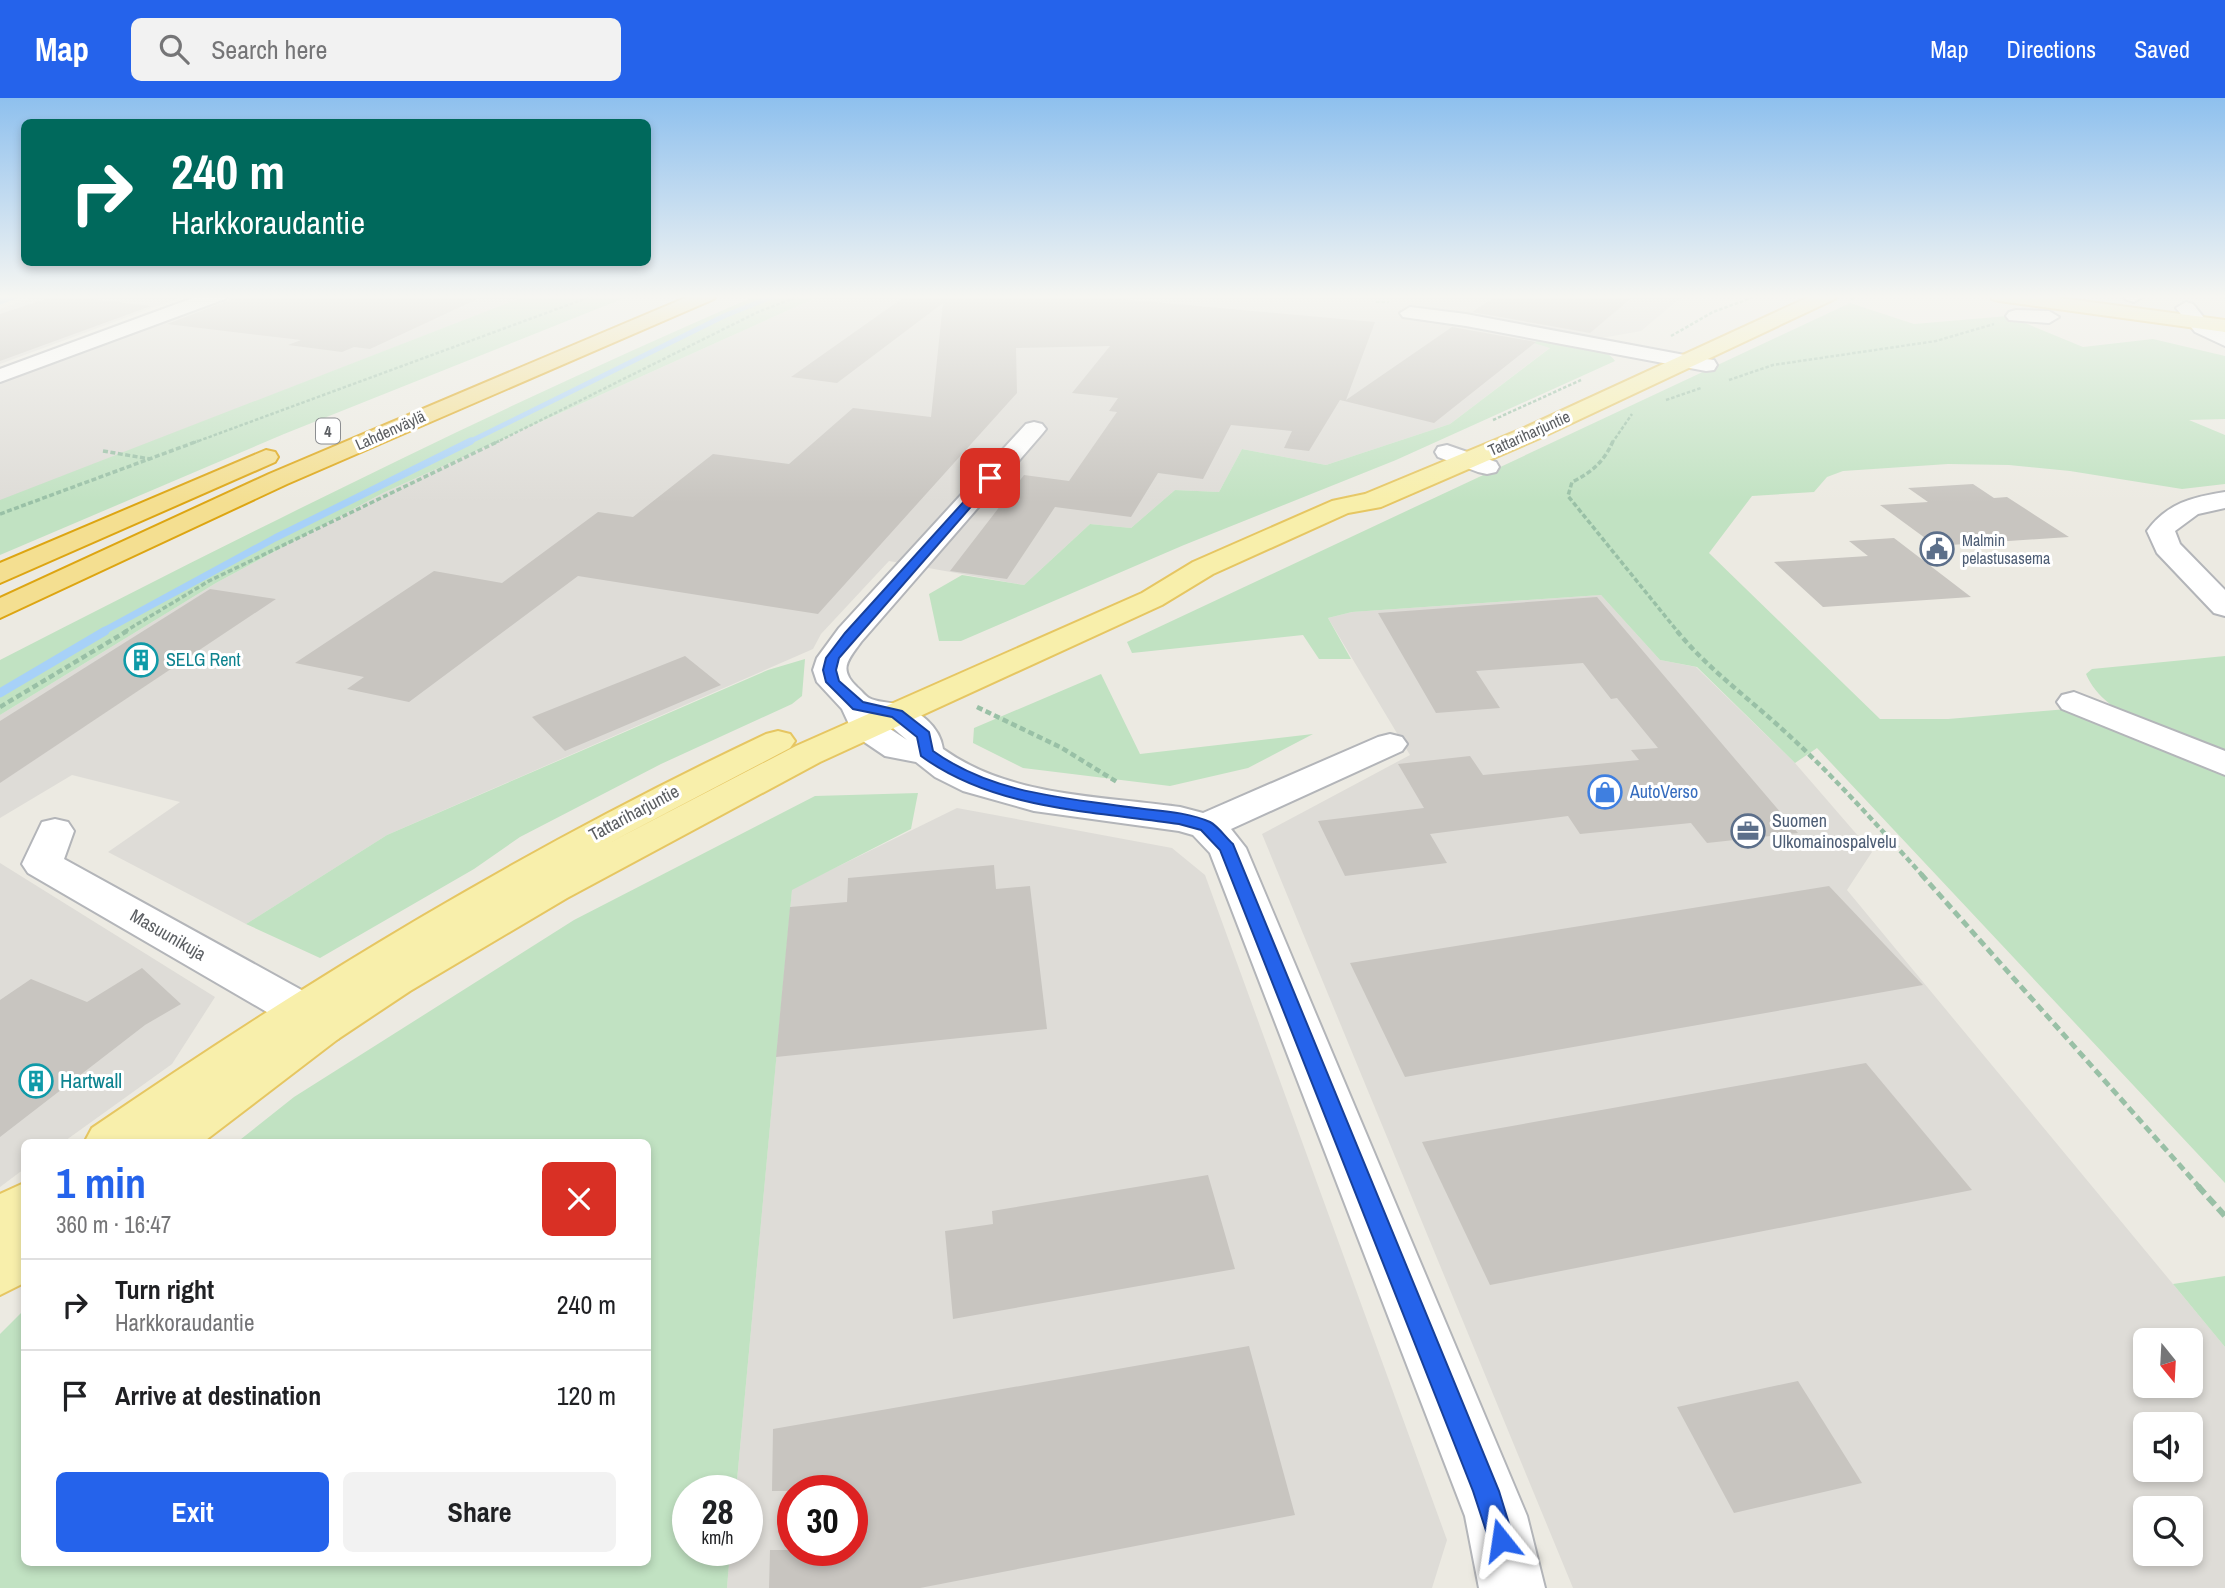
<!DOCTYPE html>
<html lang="en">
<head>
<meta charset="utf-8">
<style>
	body { margin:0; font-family:"Archivo Narrow",sans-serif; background:#f2f2f2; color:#202124; height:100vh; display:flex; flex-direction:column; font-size:26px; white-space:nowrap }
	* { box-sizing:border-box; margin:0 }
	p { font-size:23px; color:#757577 }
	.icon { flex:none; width:38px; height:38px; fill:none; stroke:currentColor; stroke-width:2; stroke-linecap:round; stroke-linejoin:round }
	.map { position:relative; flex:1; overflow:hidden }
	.drawer { position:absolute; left:21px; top:1041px; width:630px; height:427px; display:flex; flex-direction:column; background:#fff; border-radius:10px; box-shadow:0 4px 10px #0003 }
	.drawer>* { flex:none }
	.hud { position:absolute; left:21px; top:21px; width:630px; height:147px; border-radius:10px; box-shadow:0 4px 10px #0003; background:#00695c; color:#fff; overflow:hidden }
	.needle { width:46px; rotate:162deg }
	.controls { position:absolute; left:2133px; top:1230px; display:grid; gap:14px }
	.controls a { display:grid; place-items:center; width:70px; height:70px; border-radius:10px; background:#fff; box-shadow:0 4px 10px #0003; font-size:35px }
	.speed { position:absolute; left:672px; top:1377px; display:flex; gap:14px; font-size:35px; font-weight:700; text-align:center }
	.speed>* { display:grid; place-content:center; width:91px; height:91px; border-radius:50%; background:#fff; box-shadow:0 4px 10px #0003; line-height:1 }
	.speed small { font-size:18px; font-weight:400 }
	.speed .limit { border:10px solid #d22; background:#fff; color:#111 }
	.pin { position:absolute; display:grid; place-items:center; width:60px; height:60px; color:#fff; margin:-30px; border-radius:14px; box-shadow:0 4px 10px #0006 }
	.me { position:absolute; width:77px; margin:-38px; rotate:345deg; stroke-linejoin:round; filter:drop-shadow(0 0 5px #0008) }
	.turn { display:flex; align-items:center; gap:24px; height:147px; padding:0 35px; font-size:32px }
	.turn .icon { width:91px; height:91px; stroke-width:2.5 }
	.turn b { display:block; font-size:49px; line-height:60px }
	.round { display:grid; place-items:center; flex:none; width:74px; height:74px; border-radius:10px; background:#f2f2f2 }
	.head { display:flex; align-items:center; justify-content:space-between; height:119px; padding:0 35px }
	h1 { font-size:42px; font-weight:700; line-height:52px; color:#2563eb }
	.button { display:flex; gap:14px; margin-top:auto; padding:14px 35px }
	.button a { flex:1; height:80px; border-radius:10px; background:#2563eb; color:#fff; font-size:28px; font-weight:700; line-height:80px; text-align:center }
	.button a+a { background:#f2f2f2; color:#202124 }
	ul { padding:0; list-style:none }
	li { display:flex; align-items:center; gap:21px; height:91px; padding:0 35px; border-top:2px solid #e0e0e0 }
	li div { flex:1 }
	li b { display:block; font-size:26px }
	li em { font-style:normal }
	header { display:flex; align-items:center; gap:42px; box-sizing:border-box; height:98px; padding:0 35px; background:#2563eb; color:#fff }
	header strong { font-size:33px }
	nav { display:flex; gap:38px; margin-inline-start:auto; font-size:24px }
	.search { width:490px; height:63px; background:#f2f2f2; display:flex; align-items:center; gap:18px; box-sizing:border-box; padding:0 24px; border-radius:10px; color:#757577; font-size:26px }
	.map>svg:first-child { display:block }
</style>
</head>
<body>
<header>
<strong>Map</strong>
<div class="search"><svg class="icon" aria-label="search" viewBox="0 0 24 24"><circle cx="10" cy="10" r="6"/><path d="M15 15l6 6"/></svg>Search here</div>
<nav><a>Map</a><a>Directions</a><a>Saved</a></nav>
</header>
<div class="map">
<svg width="2225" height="1490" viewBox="0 0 2225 1490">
	<rect width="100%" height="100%" fill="#eceae2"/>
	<!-- industrial -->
	<g fill="#dedcd7" fill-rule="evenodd">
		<path d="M40,197h147l-187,69v-55z"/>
		<path d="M233,197h295l-528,206v-118z"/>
		<path d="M822,197h862l-43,36 -90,16 -101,77 -124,41 -84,-16 -23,43 -44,-2 -44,38 -41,-4 -66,61 -135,-24 -68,73 -8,15 -426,186 -141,89 -138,-72 72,-50 -108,-27 -72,43v-103l216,-132 167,-90z"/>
		<path d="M1601,497l59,65 36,7 99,96 77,89 -25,38 378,457v241h-652l-311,-754 148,-79 -82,-137 24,-6zM2146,1242h45v46h-45zM2146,1326h45v46h-45zM2146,1410h45v46h-45z"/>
		<path d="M957,710l215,40 33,27 242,665 -15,48h-705l3,-37 17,-1v-59h-11l56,-602zM793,1393h59v59h-59z"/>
		<path d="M0,765l215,134 -43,67 -110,79h-38v26l-24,18z"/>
	</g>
	<!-- green -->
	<g fill="#c1e2c2">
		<path d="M528,197h104l-348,139 -284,121v-55z"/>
		<path d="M758,197h64l-439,198 -167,90 -216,132v-55c250,-128 500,-254 758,-365z"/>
		<path d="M1850,205l64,21 94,-8 75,31 70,-8 72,17v63l-36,1 36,15v49l-43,5 -112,-18 -61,-6 -61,-1 -105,7 -16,6 -13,15 -62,4 -43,57 171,166h68l119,-10 158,62v412l-408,-435 -22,15 -98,-96 -37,-7 -59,-65 -249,17 -24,6 23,41h-32l-16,-24 -171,18 -5,-11z"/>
		<path d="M1541,240c19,3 65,7 74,23l-219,99 -212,85 -223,96h-22l-10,-47 33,-19 62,10 66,-61 41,4 44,-38 44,2 23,-43 84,16 124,-41 100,-76 -16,-5z"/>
		<path d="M2225,558v100c-43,-17 -120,-36 -139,-82l6,-5z"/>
		<path d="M805,561l-3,37 -10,8 -131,60 -141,73 -46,32 -154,89 -74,-34 141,-89 381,-165z"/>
		<path d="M1101,576l39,80 173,-20 -65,34 -78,18 -147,-18 -50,-25 1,-15z"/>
		<path d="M918,695l-7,36 -119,61 -56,601h-48v59l42,1 -3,37h-727v-254l24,-24v253h624v-420h-412l58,-46 280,-177 241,-124z"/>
		<path d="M2225,1178v71l-52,-63z"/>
	</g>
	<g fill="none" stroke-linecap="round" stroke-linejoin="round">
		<!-- stream-far2 -->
		<g stroke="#a7d1f8" stroke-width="5">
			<path d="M0,204l19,-7"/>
			<path d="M467,345l257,-127 52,-21"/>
		</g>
		<!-- stream-far1 -->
		<path stroke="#a7d1f8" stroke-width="7" d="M102,534l173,-94 196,-97"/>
		<!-- stream -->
		<path stroke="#a7d1f8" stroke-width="9" d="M0,595l105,-62"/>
	</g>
	<!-- building -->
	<g fill="#c8c5c0">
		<path d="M58,197l93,11 -151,55v-47z"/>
		<path d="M243,197h243l-116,54 -16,-2 -12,5 -54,-7 13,-5 -134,-16z"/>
		<path d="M907,197h170l298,27 -29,78 106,-73 84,15 -102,81 -94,-23 -31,51 -25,-3 8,-17 -61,-6 -28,54 -45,-6 -27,44 -76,-10 -48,72 -57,-8 74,-96 45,6 48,-69 -8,-1 9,-13 -46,-5 38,-47 -94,2 1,45 -199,221 -240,-38 -169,126 -62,-13 17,-12 -69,-14 139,-92 68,12 96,-71 35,5 80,-63 76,10 64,-56 78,9 12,-114 -106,80 -46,-6z"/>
		<path d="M1498,197h137l-45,38 -118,-21z"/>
		<path d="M1973,386l21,14 13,-1 62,40 -133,9 -56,-41 48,-3 -20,-14z"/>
		<path d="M1894,440l77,59 -148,10 -49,-45 94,-6 -19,-15z"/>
		<path d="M210,491l66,10 -276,184v-62z"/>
		<path d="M1597,499l201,236 -91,10 -16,-20 -111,11 -12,-18 -138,18 17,29 -102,13 -27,-55 106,-13 -26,-44 72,-8 13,19 156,-15 -8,-10 27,-2 -41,-50 -6,1 -28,-36 -107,8 24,37 -64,5 -58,-100z"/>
		<path d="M685,558l36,29 -156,66 -33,-34z"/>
		<path d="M994,767l2,24 34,-3 17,143 -271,28 14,-150 57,-5 1,-24z"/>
		<path d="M1829,788l94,99 -518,92 -55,-114z"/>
		<path d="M142,870l39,36 -36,21 -145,112v-137l31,-21 56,23z"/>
		<path d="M1866,965l106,127 -482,95 -68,-143z"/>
		<path d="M1208,1077l27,94 -282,50 -8,-88 48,-7 -1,-13z"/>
		<path d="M1249,1248l46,169 -375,73h-151l1,-38h82v-59h-80l1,-62z"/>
		<path d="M1798,1283l64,102 -128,30 -57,-106z"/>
	</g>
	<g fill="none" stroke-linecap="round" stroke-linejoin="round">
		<defs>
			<g id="minor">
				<path d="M201,197h26l-2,4 -225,83v-13z"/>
				<path d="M2123,197h19l1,1 -9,6 -9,-3z"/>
				<path d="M2186,204l7,2 16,20 16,8v14l-30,-14 -19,-24z"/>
				<path d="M1410,209l56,7 240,45 8,1 3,5 -3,5 -8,1 -240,-45 -63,-9 -3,-4z"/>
				<path d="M2016,212l33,1 10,6 -10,6 -40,-3 -3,-4 3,-4z"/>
				<path d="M1034,324l8,2 4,5 -4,5 -181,208c-13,18 -23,27 -4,45 4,3 8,9 12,11 7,4 19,4 27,6 22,5 44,22 47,45 67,48 158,47 237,58l23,6 175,-76 12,-3 12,3 5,7 -5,7 -171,78 15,19 281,668 18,72h-66l-14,-72 -255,-663 -17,-18 -14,-4 -145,-20 -71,-20 -28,-14 -19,-15 -31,-6 -31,-21 -12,-26 -25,-27 -4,-12 4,-12 22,-30 187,-204zM880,623l6,1 21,18 -26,-17z"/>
				<path d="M1447,347l49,17 3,5 -3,5 -9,2 -9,-2 -40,-15 -3,-5 3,-5z"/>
				<path d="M2225,394v16l-27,6 -23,17 5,13 45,46v26l-11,-3 -57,-60 -10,-22c20,-28 46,-34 78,-39z"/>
				<path d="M2074,594l151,59v24l-163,-66 -5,-7 5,-7z"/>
				<path d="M55,721l13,3 6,9 -10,28 252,139 22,17 7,12 -7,12c-26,9 -34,-1 -54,-17l-256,-149 -6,-9 20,-42z"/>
			</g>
			<g id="major">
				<path d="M1813,197h24l-2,4 -295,139 -159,69 -33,6 -135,61 -51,31 -342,157 -253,136 -157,93 -72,48 -136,104h-118l8,-15c217,-149 435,-281 674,-394l12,-3 12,3 5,7 -5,7 -181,95 187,-97 346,-153 51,-31 139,-61 33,-7 159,-66z"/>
				<path d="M1990,197h48l187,25v12l-226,-31 -7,-2z"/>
				<path d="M24,1085v100l-24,12v-101z"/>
			</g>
			<g id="highway">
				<path d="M692,197h24l-2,4 -427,185 -287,134v-20l269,-124z"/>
				<path d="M266,352l9,2 3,5 -3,5 -275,121v-20z"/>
			</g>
		</defs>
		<!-- minor casing -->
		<use href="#minor" stroke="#b3b5b9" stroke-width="4"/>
		<!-- major casing -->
		<use href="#major" stroke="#e6c662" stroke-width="4"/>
		<!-- highway casing -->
		<use href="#highway" stroke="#dda512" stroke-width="4"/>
		<!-- path-far4 -->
		<g stroke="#99c0a6" stroke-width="2.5" stroke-dasharray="3.5 2" stroke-linecap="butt">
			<path d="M1961,197l13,1"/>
			<path d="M1851,201l10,-4"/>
			<path d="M1376,204h13"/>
			<path d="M1671,238l42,-24 46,-17"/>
			<path d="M1729,282l44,-15 163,-24 58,-17"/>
			<path d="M1666,302l35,-12"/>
			<path d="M1493,322l88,-40"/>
			<path d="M193,345l402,-148"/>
			<path d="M495,345l263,-131 44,-17"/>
			<path d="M1612,345l20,-29"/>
		</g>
		<!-- path-far3 -->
		<g stroke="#99c0a6" stroke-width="3.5" stroke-dasharray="5 2.5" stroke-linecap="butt">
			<path d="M1613,343c-9,21 -21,31 -41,41l-4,14 110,136"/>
			<path d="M103,353l47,8"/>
			<path d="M0,416l198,-73"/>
			<path d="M124,534l85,-51 290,-140"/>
		</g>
		<!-- path-far2 -->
		<g stroke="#99c0a6" stroke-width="4.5" stroke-dasharray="6 3.5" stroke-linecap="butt">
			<path d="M1677,533c30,37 69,65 105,98 50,45 95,96 140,146"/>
			<path d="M0,609l127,-76"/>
			<path d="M977,609l85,41 55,34"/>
		</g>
		<!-- path-far1 -->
		<path stroke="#99c0a6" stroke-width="5" stroke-dasharray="8 4.5" stroke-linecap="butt" d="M1921,776l279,314"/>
		<!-- path -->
		<path stroke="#99c0a6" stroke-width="6" stroke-dasharray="10 5" stroke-linecap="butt" d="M2198,1088l27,30"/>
		<!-- minor -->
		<use href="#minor" fill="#fff" fill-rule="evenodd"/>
		<!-- major -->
		<use href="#major" fill="#f8efab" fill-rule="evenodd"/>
		<!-- highway -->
		<use href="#highway" fill="#f4df91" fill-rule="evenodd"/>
	</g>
	<!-- sky -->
	<linearGradient id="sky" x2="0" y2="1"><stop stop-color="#8ec0ee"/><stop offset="0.49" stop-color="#f6f6f2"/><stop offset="1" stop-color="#f6f6f2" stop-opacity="0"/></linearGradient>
	<rect width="2225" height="405" fill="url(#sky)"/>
	<!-- route -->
	<path fill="#2563eb" stroke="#184099" stroke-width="2" d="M987,378l9,2 -157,180 -3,12 3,11 24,21 39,9 27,21 4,19c60,43 132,47 203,57 24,3 52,4 74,14 8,4 16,16 23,22l266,647 15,49 -3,9 -10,4 -9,-4 -19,-58 -253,-641 -19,-20 -22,-6c-87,-13 -184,-14 -258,-68l-4,-19 -25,-20 -39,-8 -27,-27 -3,-12 3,-12 19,-25z"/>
	<!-- icons -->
	<defs>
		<symbol id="civic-ring" viewBox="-11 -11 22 22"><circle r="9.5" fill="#fff" stroke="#5c6f8a" stroke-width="1.5"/><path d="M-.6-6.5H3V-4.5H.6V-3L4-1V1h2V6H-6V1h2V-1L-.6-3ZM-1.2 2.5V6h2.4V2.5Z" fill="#5c6f8a"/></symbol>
		<symbol id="building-ring" viewBox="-11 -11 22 22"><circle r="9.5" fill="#fff" stroke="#0f9aa8" stroke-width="1.5"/><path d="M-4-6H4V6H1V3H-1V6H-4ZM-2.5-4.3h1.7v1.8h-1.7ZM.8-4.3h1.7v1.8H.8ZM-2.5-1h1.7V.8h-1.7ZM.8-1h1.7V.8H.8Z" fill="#0f9aa8"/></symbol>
		<symbol id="shop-ring" viewBox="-11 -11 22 22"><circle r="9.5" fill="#fff" stroke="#3f7fe0" stroke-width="1.5"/><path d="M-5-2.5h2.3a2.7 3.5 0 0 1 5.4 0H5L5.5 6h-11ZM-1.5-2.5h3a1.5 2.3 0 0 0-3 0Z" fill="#3f7fe0"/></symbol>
		<symbol id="office-ring" viewBox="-11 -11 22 22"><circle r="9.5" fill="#fff" stroke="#5c6f8a" stroke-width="1.5"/><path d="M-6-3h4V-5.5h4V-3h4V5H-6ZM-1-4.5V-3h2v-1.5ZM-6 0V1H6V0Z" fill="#5c6f8a"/></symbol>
	</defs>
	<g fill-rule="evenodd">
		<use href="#civic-ring" x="1918" y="432" width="38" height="38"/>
		<use href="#building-ring" x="122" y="543" width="38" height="38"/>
		<use href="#shop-ring" x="1586" y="675" width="38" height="38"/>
		<use href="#office-ring" x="1729" y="714" width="38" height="38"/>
		<use href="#building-ring" x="17" y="964" width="38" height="38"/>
	</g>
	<g text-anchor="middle" stroke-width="6" stroke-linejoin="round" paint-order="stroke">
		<!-- far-street labels -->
		<g font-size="16" fill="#5b5e62" stroke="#fff">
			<text transform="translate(390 332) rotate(-24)" y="6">Lahdenväylä</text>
			<text transform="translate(1529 335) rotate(-24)" y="6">Tattariharjuntie</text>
		</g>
		<!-- shield labels -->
		<rect fill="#fff" stroke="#8c8e91" stroke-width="2" x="316" y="320.5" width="24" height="25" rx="5"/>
		<g font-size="16" font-weight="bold" fill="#5b5e62">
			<text x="328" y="339">4</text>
		</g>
		<!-- far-service labels -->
		<g font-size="16" fill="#4e5e75" stroke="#fff" text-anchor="start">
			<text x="1962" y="448">Malmin<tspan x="1962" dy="18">pelastusasema</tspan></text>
		</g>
		<!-- culture labels -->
		<g font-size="18" fill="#0d838f" stroke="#fff" text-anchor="start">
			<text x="166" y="568">SELG Rent</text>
		</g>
		<!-- shop labels -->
		<g font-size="18" fill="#366cbe" stroke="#fff" text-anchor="start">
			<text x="1630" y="700">AutoVerso</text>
		</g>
		<!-- street labels -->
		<g font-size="18" fill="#5b5e62" stroke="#fff">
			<text transform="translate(634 715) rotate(-28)" y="6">Tattariharjuntie</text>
			<text transform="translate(168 837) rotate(30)" y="6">Masuunikuja</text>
		</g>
		<!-- service labels -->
		<g font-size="18" fill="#4e5e75" stroke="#fff" text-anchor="start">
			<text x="1772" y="729">Suomen<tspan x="1772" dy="21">Ulkomainospalvelu</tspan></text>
		</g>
		<!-- near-culture labels -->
		<g font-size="21" fill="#0d838f" stroke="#fff" text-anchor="start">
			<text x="60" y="990">Hartwall</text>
		</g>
	</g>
</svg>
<div class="controls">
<a><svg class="needle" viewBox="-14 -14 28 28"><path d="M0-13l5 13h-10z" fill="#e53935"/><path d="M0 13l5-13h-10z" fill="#757577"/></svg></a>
<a><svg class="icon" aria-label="sound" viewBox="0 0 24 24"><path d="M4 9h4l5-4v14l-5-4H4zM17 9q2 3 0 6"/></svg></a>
<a><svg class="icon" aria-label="search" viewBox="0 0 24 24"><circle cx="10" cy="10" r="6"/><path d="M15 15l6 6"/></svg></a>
</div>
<div class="speed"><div>28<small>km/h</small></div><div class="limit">30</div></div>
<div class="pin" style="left:990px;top:380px;background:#d93025"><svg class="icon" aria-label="arrive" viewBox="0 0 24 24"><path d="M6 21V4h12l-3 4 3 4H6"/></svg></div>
<svg class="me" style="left:1501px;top:1442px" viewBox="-20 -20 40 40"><path d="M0-17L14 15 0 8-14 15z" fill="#2563eb" stroke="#fff" stroke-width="4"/></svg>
<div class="hud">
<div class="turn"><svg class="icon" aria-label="right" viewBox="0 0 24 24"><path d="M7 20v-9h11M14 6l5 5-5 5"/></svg><div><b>240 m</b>Harkkoraudantie</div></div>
</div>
<section class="drawer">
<div class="head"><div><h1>1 min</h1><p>360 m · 16:47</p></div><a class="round" style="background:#d93025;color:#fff"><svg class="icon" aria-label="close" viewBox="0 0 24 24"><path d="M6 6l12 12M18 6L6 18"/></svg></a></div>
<ul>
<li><svg class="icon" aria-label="right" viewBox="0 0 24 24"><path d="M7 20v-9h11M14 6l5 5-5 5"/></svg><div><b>Turn right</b><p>Harkkoraudantie</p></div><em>240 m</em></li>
<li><svg class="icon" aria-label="arrive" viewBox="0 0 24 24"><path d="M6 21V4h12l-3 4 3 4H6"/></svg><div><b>Arrive at destination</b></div><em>120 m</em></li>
</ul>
<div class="button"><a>Exit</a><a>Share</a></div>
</section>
</div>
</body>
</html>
